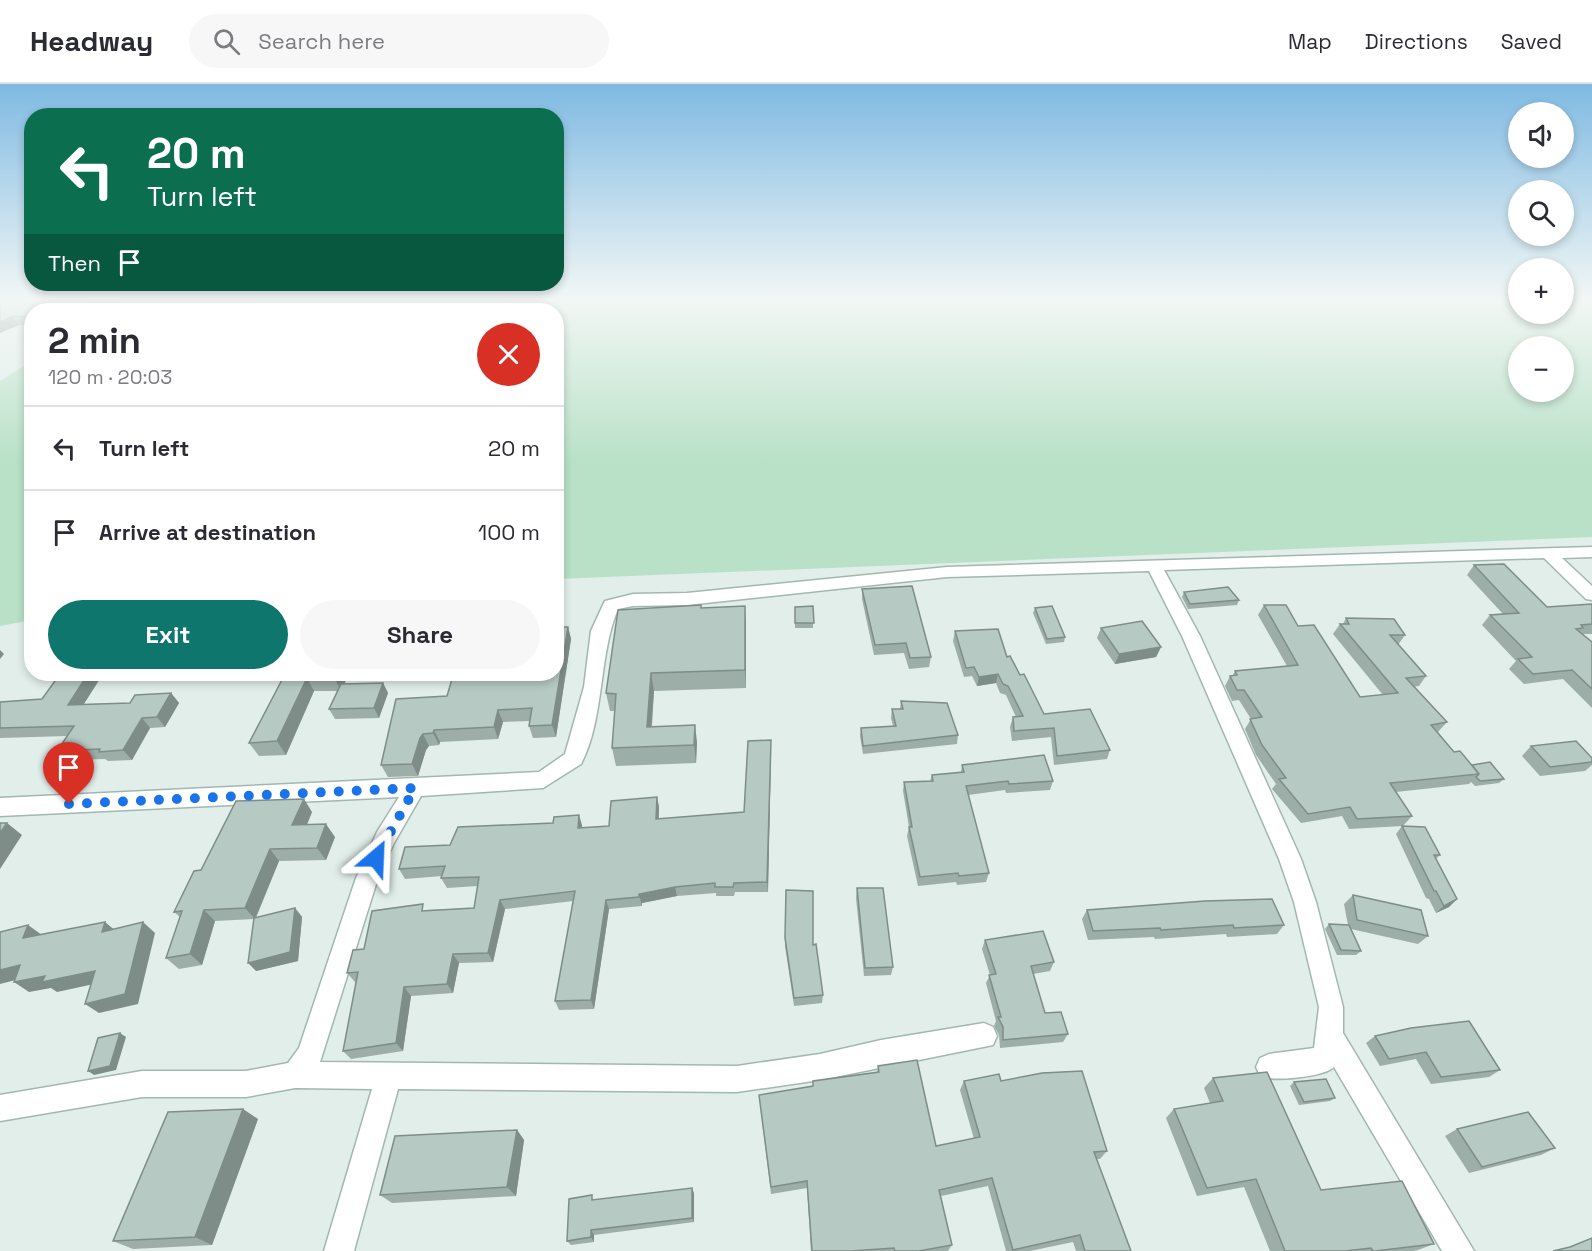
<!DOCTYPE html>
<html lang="en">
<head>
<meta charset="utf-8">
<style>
	body { margin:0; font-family:"Space Grotesk",sans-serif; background:#f7f7f7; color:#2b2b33; height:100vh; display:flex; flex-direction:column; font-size:22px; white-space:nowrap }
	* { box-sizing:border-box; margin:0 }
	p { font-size:20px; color:#7c7c81 }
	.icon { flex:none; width:33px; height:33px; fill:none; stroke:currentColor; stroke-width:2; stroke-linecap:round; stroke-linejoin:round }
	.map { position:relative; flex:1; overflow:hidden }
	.panel { position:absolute; left:24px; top:219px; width:540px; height:378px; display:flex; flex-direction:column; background:#fff; border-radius:24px; box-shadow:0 3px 9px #0003 }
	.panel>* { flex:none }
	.top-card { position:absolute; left:24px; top:24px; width:540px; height:183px; border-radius:24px; box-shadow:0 3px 9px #0003; background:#0b6e4f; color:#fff; overflow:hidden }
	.controls { position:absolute; left:1508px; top:18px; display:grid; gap:12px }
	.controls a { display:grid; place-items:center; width:66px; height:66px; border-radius:50%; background:#fff; box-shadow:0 3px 9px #0003; font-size:30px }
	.pin { position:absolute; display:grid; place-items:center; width:51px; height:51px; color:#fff; margin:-62px -26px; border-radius:50% 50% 50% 0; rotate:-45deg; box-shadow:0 0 6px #0007 }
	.pin .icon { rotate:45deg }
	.me { position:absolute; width:66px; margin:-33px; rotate:26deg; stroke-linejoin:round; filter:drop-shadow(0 0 4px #0008) }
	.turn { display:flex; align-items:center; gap:21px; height:126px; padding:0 24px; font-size:27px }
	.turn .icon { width:78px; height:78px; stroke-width:2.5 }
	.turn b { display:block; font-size:42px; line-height:51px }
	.then { display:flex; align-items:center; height:57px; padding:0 24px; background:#0003; gap:12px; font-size:22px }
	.round { display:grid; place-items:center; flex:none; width:63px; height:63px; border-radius:32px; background:#f7f7f7 }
	.overview { display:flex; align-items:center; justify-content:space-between; height:102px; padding:0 24px }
	h1 { font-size:36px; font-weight:600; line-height:45px }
	.button { display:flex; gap:12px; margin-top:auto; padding:12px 24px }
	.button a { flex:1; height:69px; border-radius:36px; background:#0f766e; color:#fff; font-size:24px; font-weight:600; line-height:69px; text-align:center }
	.button a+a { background:#f7f7f7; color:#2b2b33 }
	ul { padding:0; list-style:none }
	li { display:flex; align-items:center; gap:18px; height:84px; padding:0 24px; border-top:2px solid #e1e1e2 }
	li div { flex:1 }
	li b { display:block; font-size:22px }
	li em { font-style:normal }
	header { display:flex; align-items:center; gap:36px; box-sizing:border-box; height:84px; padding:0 30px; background:#fff; border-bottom:2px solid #e1e1e2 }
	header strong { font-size:28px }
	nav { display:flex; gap:33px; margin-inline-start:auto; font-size:21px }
	.search { width:420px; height:54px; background:#f7f7f7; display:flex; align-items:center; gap:15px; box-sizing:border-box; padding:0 21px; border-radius:33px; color:#7c7c81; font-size:22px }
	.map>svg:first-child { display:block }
</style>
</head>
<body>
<header>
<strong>Headway</strong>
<div class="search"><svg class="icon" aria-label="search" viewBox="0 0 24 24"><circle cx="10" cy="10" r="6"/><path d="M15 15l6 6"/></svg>Search here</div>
<nav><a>Map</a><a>Directions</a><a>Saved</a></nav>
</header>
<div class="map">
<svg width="1592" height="1167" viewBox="0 0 1592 1167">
	<rect width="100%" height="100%" fill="#e1eee9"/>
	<!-- green -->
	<g fill="#b8e1c7" fill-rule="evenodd">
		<path d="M163,215h1355v15h45v-15l29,4v234l-1035,42 -1,-269h-408zM1518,262h45v46h-45z"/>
		<path d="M31,278v258l-31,6v-245z"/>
	</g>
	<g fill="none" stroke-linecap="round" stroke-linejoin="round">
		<defs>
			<path id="street" d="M1592,463v10l-30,1 30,28v14l-6,-1 -42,-41 -380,12 36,66 101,223 15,43 27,105v26l131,218h-32l-108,-184c-10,10 -61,15 -74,9l-4,-9 4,-9 9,-4 45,-6 5,-41 -25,-105 -15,-43 -97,-223 -33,-65 -202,6 -260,28 -54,1 -15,3c-20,47 -13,109 -37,155l-38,24 -122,8 -27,47 -16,35 -58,184 417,4 83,-12 61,-14 103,-17 9,4 4,9 -4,9 -173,35 -83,12 -339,-3 -44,162h-30l48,-162 -77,-1 -49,9h-104l-142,24v-26l142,-24h104l42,-8 11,-15 57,-170 21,-46 22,-35 -399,19v-18l539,-26 26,-18 19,-67 7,-56 12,-26 2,-4 28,-7 54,-1 260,-26z"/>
		</defs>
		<!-- street casing -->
		<use href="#street" stroke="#a3b7b1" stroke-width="3"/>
		<!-- street -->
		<use href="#street" fill="#fff" fill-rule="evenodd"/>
	</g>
	<!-- wall -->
	<g fill="#9dada8">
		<path d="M0,215h122l-8,7h-9l-9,4h-64v15h-13z"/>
		<path d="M1474,481l73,42 45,-3v30h-9l9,8v66l-29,-29 -39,5 -15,-15 7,-8 -34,-36 8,-10 13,-1 -36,-39z"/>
		<path d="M862,505l69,68 -2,10 -20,2 -5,-16 -30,2 -12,-56z"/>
		<path d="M1184,508l55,8 -2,5 -49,4 -6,-12z"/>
		<path d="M1264,521l34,21 62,71 23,-2 -50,-61 7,-10h3l3,-6 59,17 -7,10 28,31 -7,10 -6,1 34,35 -9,10 16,20 18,13 32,14 -5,4 -24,3 -4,-4 -2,2 -73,8 16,24 -9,10 37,29 -4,4 21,40 -8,8 -13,6 -7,-14 -3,-1 -30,-64 6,-8 -53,3 -7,-13 -41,7 -29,-34 4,-5 -20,-29 -11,-26 6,-10 -12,-19 -7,1 -7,-15 5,-10 3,-1 2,-4 52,-5 -29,-51z"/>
		<path d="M813,522v22h-18v-21z"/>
		<path d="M701,524l45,16v64l-92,3 -2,35 45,16 -1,21 -80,3 -4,-18 3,-37h-5l-4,-18z"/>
		<path d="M1035,524l30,29 -1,5 -18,2 -13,-31z"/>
		<path d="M568,543l3,12 -15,98 -23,1 -4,-12 1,-5 -27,1 -5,17 -58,3 -1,3 -10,1 -3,4 -8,26 -30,1 -7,-12 66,-69 13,-17z"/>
		<path d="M1101,544l60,19 -5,10 -41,7 -18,-26z"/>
		<path d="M955,547l52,26 13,18 24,39 66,36 -3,9 -53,6 -3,-28 -39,4 -2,-14 3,-10h3l-10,-22 -6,-2 -4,-10 -19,3 -5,-10 -8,1 -11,-36z"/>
		<path d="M285,590h64l-5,10 39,-1 5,10 -9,25 -44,1 -6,-10 8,-18h-23l-28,64 -27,1 -10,-13z"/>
		<path d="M171,609l8,10 -14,24 -15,1 -18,32 -24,1 -3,-2 -39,1 -9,-9 10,-15 -67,2v-36l84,2 46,-1z"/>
		<path d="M901,617l57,34 -1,9 -94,10 -3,-18 1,-8 32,-2 -2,-8 1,-9h8z"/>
		<path d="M1531,662l61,12v7l-7,6 -45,5 -18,-20z"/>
		<path d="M771,667l-3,141h-33l-1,4h-18v-3l-39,3 -35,7v3l-33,3 -15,100 -35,1 -4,-9 18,-100 -68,8 -12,53 -34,1 -6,30 -42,3 -8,55 -52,8 -8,-8 13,-69h-1l-8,-9 17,-24 62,-39 48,-2 4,-22 -31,2 -6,-10 1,-2 -37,3 -6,-10 51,-24 132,-20v3l27,-2 48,-29 2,10v12l85,-7z"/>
		<path d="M962,681l91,16 -3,9 -44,3 -1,-3 -37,5 21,78 -3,9 -29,3 -1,-3 -38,4 -11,-50 2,-9 -6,-36 1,-9 26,-1 2,-6 29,-3z"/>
		<path d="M312,728l-5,13 28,12 -9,23 -47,1 -23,57 39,-10 7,9 -4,44 -42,10 -2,-52 -39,2 -13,44 -23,4 -13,-11 14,-41 -6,-5 27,-42z"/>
		<path d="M857,804l36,79 -2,8 -27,1 -8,-78z"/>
		<path d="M1353,811l75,41 -10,8 -67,-15 10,22 -5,4h-19l-12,-26 4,-5 19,1 -4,-21z"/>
		<path d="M1087,826l197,15 -7,9 -50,3 -1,-3 -71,5 -1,-2 -66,3 -6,-21z"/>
		<path d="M785,854l28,7 10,50 -1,8 -28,3 -9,-60z"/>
		<path d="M985,856l69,22 -4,9 -17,3 12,39 23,21 -5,8 -63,6 -1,-13 -5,-9 2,-5 -10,-38 4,-8 -8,-26z"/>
		<path d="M1375,952l125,34 -11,7 -58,7 -15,-25 -36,7 -14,-23z"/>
		<path d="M878,982l58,80 38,-7 -14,-49 4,-9h37l106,70 -7,8h-4l35,92h-55l-3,-9 -43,9h-24l-18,-65 -47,10 11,49 -4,6h-137l-4,-63 -36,6 -12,-99 54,-9v-5l64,-9z"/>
		<path d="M1213,994l108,112 113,54 -16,6 -5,1h-143l-26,-64 -47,9 -31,-78 8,-9 36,-6 -6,-15z"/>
		<path d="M1294,998l41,16 -5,3 -31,4 -9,-19z"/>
		<path d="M258,1035l-46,126 -79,4 -20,-8z"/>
		<path d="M1457,1045l98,19 -14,7 -72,18 -24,-37z"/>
		<path d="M517,1046l7,10 -8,56 -124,7 -12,-8z"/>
		<path d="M694,1109v29l-100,13v7l-23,3 -4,-4 28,-41z"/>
	</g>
	<!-- shaded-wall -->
	<g fill="#7f8d88">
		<path d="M97,215h4l4,7 -9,4h-21z"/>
		<path d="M110,215h12l-8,7z"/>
		<path d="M13,232l6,9 -19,8v-11z"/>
		<path d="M745,522l1,18v64l-1,-18z"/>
		<path d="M568,543l3,12 -15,98 -4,-12z"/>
		<path d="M1161,563l-5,10 -41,7 4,-10z"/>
		<path d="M0,566l4,4 -4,5z"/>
		<path d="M651,589l3,18 -4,53 -3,-17z"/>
		<path d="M88,590h15l-26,41 -9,-10z"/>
		<path d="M335,590h14l-8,17 -7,-14z"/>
		<path d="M998,590l-2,9 -19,3 2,-9z"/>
		<path d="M307,594l7,13 -28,64 -9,-14z"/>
		<path d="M383,599l5,10 -9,25 -5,-10z"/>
		<path d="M171,609l8,10 -14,24 -8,-10z"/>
		<path d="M498,626l5,12 -5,17 -4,-12z"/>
		<path d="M142,634l8,10 -18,32 -9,-10z"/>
		<path d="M695,641l2,17 -1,21 -2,-18z"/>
		<path d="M434,646l6,12 -1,3 -6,-12z"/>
		<path d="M423,650l6,12 -3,4 -8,26 -6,-12 8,-26z"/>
		<path d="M771,656v11l-3,141 -1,-10z"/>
		<path d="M657,713l2,10 -1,22 -2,-10z"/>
		<path d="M304,715l8,13 -11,26 -9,-13z"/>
		<path d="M579,731l3,10 -1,13 -3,-10z"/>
		<path d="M7,739l15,12 -22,34v-36z"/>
		<path d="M326,740l9,13 -9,23 -9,-12z"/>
		<path d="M270,765l9,12 -24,58 -10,-11z"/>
		<path d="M675,803l2,9 -35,7v3l-3,-12z"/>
		<path d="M1457,815l-8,8 -13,6 8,-7z"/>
		<path d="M500,816l5,9 -12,53 -5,-9z"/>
		<path d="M606,816l3,9 -15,100 -3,-9z"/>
		<path d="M295,824l7,9 -4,44 -42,10 -8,-8z"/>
		<path d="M204,826l11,11 -13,44 -12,-11z"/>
		<path d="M105,838l12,10h-15z"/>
		<path d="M143,838l12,11 -17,71 -39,9 -14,-9z"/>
		<path d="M28,841l14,10 -19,3z"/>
		<path d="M453,870l6,9 -6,30 -6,-9z"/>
		<path d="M20,881l15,10 -35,9v-14z"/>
		<path d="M95,887l13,10 -51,11 -6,-4 -22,4 -15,-10 31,-6z"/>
		<path d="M404,903l7,9 -8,55 -7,-8z"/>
		<path d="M120,949l6,4 -10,33 -22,5 -6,-4z"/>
		<path d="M243,1025l15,10 -46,126 -17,-8z"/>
		<path d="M517,1046l7,10 -8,56 -9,-9z"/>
		<path d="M692,1104l2,5v29l-2,-4z"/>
		<path d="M591,1146l3,5v7l-3,-5z"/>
	</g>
	<!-- building -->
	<g fill="#b6c9c3" stroke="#7f8d88" stroke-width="1.5">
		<path d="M3,215h94l-22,11h-43v7l-19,-1 -13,6v-21z"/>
		<path d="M1504,480l43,43 45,-3v20l-11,1 2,3 -7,1 16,13v47l-20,-19 -39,4 -15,-15 14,-2 -42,-42 29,-2 -45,-48z"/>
		<path d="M912,502l19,71 -21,1 -4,-15 -31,2 -13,-56z"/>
		<path d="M1228,503l11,13 -49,4 -6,-12z"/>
		<path d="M701,521v3l44,-2v64l-94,3 -4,54 48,-2 -1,20 -82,3 4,-54 -10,-1 12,-83z"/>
		<path d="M1264,521h22l12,21 16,-1 46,72 38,-4 -58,-69h9l-3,-6 48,1 11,16h-15l36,41 -20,2 41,44 -16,3 23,27 6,-1 19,23 -89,9 22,33 -55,3 -7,-12 -42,7 -29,-35 7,-1 -24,-33 -12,-26 12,-2 -18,-27h-7l-7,-14 7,-1 -2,-4 63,-6z"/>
		<path d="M813,522l1,17h-19v-16z"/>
		<path d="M1052,522l13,31 -18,2 -12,-31z"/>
		<path d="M1142,537l19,26 -42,7 -18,-26z"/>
		<path d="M556,543h12l-16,98 -23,1 3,-18 -34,2 -4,17 -60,3 -1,3 -10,1 -3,4 -8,26 -31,1 15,-66 51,-3 5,-17h8l2,-5h94z"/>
		<path d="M998,545l9,28 3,-1 10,19 4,-1 20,40 46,-5 20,41 -53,6 -3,-28 -40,3 -1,-14 10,-1 -15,-30 -5,-2 -5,-10 -19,3 -5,-10 -8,1 -11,-37z"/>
		<path d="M60,590h28l-20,31 62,-2 5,-8 36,-2 -14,24 -15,1 -19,32 -24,2 1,-3 -43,2 17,-25 -74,2v-26l42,-3z"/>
		<path d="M285,590h50l-1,3 -27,1 -30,63 -28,2z"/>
		<path d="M383,599l-9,25 -45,1 12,-25z"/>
		<path d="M901,617l46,2 11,32 -95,11 -2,-18 35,-2 -4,-17h11z"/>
		<path d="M771,656l-4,142 -33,1 -1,4h-18v-4l-40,4 -36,7v3l-33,3 -15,100 -36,1 20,-110 -75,9 -12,53 -35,1 -6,30 -43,3 -8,56 -53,8 15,-79 -11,1 6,-23 11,-1 8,-38 51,-7 -1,7 52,-3 5,-31 -38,1 4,-12 -46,3 6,-22 45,-2 8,-18 95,-4 1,-6 25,-2 -1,13 31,-2 2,-25 46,-4 -1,22 88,-7 4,-71z"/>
		<path d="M1576,657l16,17v4l-42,5 -19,-21z"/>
		<path d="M1044,671l9,26 -44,3 -1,-3 -42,5 23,87 -30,3 -1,-3 -38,4 -11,-50h3l-8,-45 29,-1 -1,-6 32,-3 -2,-7z"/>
		<path d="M1490,678l14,17 -24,2 -4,-4 3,-3 -7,-9z"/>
		<path d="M304,715l-12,26 34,-1 -9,24 -47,1 -25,59 -41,2 -14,44 -24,4 16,-47 -8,1 20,-41 7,-1 35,-69z"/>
		<path d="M0,739h7l-7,10z"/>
		<path d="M1402,742l23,1 15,28h-6l23,44 -13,7 -8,-15h-2z"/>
		<path d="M857,804h26l10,79 -28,1z"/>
		<path d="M786,806l27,1v54l3,-1 7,51 -29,3 -9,-60z"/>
		<path d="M1353,811l68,15 7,26 -71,-16z"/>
		<path d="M1272,815l12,26 -50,3 -1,-3 -72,5 -1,-2 -67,3 -6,-21 118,-9z"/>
		<path d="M295,824l-5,44 -42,11 6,-45z"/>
		<path d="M105,838l-3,10 41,-10 -18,72 -40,10 10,-33 -53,11 3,-6 -31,6 6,-17 -20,5v-38l28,-7 -5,13z"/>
		<path d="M1329,840l20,1 12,26 -20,-1z"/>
		<path d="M1043,847l11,31 -23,4 14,47 16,-1 7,22 -65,6v-13l-5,-10h3l-12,-42 7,-1 -11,-34z"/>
		<path d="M1469,937l31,49 -59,7 -15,-25 -37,7 -14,-23 36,-8z"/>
		<path d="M120,949l-10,33 -22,5 10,-33z"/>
		<path d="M917,976l19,86 44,-9 -16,-56 35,-7 2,7 41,-8 40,-2 25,80 -13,1 37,99h-46l-5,-16 -67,15 -21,-72 -53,12 13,55 -33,6h-24l-1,-3 -43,3h-39l-5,-70 -36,6 -12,-92 54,-9v-5l66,-9 -1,-6z"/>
		<path d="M1267,988l54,118 81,-9 32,63 -59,7h-2l-2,-3 -26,3h-60l-29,-72 -49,9 -33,-79 49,-8 -10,-23z"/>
		<path d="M1326,995l9,19 -31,4 -10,-20z"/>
		<path d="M243,1025l-48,128 -82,4 55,-129z"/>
		<path d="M1528,1028l27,36 -73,19 -25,-38z"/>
		<path d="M517,1046l-10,57 -127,8 15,-59z"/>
		<path d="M692,1104v30l-101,12v7l-24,4 2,-42 23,-4v5z"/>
		<path d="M1592,1154v13h-39l17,-4z"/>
	</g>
	<!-- sky -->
	<linearGradient id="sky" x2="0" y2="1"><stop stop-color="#7fbae2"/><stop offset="0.57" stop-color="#f2f7f5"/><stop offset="1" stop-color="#f2f7f5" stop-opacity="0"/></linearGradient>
	<rect width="1592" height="378" fill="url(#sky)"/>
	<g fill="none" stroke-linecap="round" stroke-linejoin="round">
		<!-- route -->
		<path stroke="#1a73e8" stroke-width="10" stroke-dasharray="0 18" d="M69,720l346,-16 -39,70"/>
	</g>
</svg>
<div class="controls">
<a><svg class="icon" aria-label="sound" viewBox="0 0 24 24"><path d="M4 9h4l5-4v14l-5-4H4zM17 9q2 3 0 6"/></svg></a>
<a><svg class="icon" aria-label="search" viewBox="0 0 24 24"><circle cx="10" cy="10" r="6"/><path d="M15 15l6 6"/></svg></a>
<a>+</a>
<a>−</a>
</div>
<div class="pin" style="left:69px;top:720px;background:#d93025"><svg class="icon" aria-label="arrive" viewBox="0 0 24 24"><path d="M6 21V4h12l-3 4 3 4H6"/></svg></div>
<svg class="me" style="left:376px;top:774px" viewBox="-20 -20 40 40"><path d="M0-17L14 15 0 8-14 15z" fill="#1a73e8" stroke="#fff" stroke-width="4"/></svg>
<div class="top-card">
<div class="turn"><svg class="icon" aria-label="left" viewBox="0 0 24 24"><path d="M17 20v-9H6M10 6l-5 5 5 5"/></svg><div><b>20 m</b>Turn left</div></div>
<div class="then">Then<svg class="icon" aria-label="arrive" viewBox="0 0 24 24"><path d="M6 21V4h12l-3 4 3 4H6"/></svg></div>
</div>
<section class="panel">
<div class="overview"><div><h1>2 min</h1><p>120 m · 20:03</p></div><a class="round" style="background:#d93025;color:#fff"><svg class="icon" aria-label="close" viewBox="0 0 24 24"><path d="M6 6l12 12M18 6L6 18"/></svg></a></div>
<ul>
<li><svg class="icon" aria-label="left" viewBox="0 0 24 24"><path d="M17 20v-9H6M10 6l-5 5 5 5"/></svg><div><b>Turn left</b></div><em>20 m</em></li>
<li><svg class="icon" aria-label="arrive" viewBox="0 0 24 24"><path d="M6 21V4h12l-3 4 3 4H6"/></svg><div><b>Arrive at destination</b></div><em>100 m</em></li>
</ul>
<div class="button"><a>Exit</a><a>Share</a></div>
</section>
</div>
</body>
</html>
